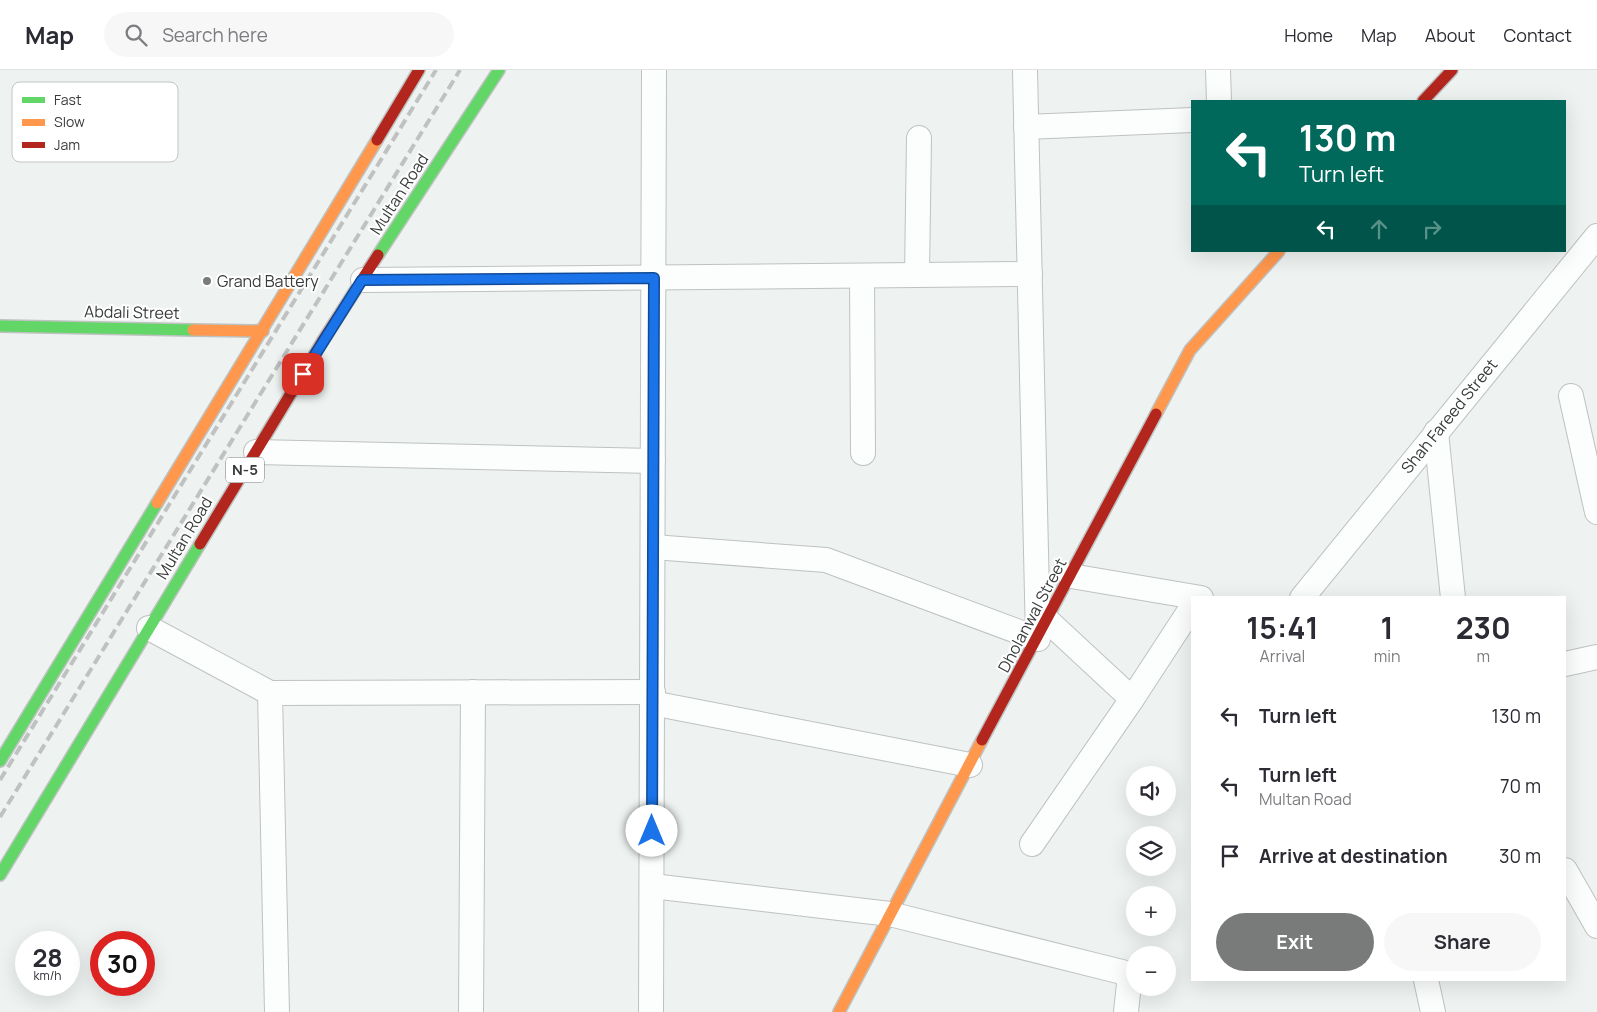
<!DOCTYPE html>
<html lang="en">
<head>
<meta charset="utf-8">
<style>
	body { margin:0; font-family:Manrope,sans-serif; background:#f7f7f7; color:#2b2b33; height:100vh; display:flex; flex-direction:column; font-size:19px; white-space:nowrap }
	* { box-sizing:border-box; margin:0 }
	p { font-size:16px; color:#7c7c81 }
	.icon { flex:none; width:28px; height:28px; fill:none; stroke:currentColor; stroke-width:2; stroke-linecap:round; stroke-linejoin:round }
	.map { position:relative; flex:1; overflow:hidden }
	.side { position:absolute; left:1191px; top:526px; width:375px; height:385px; display:flex; flex-direction:column; background:#fff; border-radius:0px; box-shadow:0 5px 20px #0002 }
	.side>* { flex:none }
	.hud { position:absolute; left:1191px; top:30px; width:375px; height:152px; border-radius:0px; box-shadow:0 5px 20px #0002; background:#00695c; color:#fff; overflow:hidden }
	.buttons { position:absolute; left:1126px; top:696px; display:grid; gap:10px }
	.buttons a { display:grid; place-items:center; width:50px; height:50px; border-radius:50%; background:#fff; box-shadow:0 5px 20px #0002; font-size:25px }
	.speed { position:absolute; left:15px; top:861px; display:flex; gap:10px; font-size:25px; font-weight:700; text-align:center }
	.speed>* { display:grid; place-content:center; width:65px; height:65px; border-radius:50%; background:#fff; box-shadow:0 5px 20px #0002; line-height:1 }
	.speed small { font-size:12px; font-weight:400 }
	.speed .limit { border:8px solid #d22; background:#fff; color:#111 }
	.pin { position:absolute; display:grid; place-items:center; width:42px; height:42px; color:#fff; margin:-21px; border-radius:10px; box-shadow:0 2px 8px #0006 }
	.me { position:absolute; width:55px; margin:-28px; rotate:0deg; stroke-linejoin:round; filter:drop-shadow(0 0 4px #0008) }
	.turn { display:flex; align-items:center; gap:18px; height:105px; padding:0 25px; font-size:22px }
	.turn .icon { width:65px; height:65px; stroke-width:2.5 }
	.turn b { display:block; font-size:35px; line-height:42px }
	.lanes { display:flex; align-items:center; height:48px; padding:0 25px; background:#0003; justify-content:center; gap:25px; direction:ltr }
	.lanes .off { opacity:.35 }
	.eta { display:flex; justify-content:space-evenly; align-items:center; height:85px; text-align:center }
	.eta b { font-size:30px; font-weight:700; line-height:35px }
	.button { display:flex; gap:10px; margin-top:auto; padding:10px 25px }
	.button a { flex:1; height:58px; border-radius:30px; background:#787b7a; color:#fff; font-size:20px; font-weight:700; line-height:58px; text-align:center }
	.button a+a { background:#f7f7f7; color:#2b2b33 }
	ul { padding:0; list-style:none }
	li { display:flex; align-items:center; gap:15px; height:70px; padding:0 25px }
	li div { flex:1 }
	li b { display:block; font-size:19px }
	li em { font-style:normal }
	header { display:flex; align-items:center; gap:30px; box-sizing:border-box; height:70px; padding:0 25px; background:#fff; border-bottom:1px solid #e1e1e2 }
	header strong { font-size:24px }
	nav { display:flex; gap:28px; margin-inline-start:auto; font-size:18px }
	.search { width:350px; height:45px; background:#f7f7f7; display:flex; align-items:center; gap:12px; box-sizing:border-box; padding:0 18px; border-radius:28px; color:#7c7c81; font-size:19px }
	.map>svg:first-child { display:block }
</style>
</head>
<body>
<header>
<strong>Map</strong>
<div class="search"><svg class="icon" aria-label="search" viewBox="0 0 24 24"><circle cx="10" cy="10" r="6"/><path d="M15 15l6 6"/></svg>Search here</div>
<nav><a>Home</a><a>Map</a><a>About</a><a>Contact</a></nav>
</header>
<div class="map">
<svg width="1597" height="942" viewBox="0 0 1597 942">
	<rect width="100%" height="100%" fill="#eef3f1"/>
	<g fill="none" stroke-linecap="round" stroke-linejoin="round">
		<defs>
			<g id="street">
				<path d="M1218,0l1,31"/>
				<path d="M1026,57l166,-7"/>
				<path d="M917,205l2,-137"/>
				<path d="M862,206l1,177"/>
				<path d="M363,210l667,-6"/>
				<path d="M1571,326l26,116"/>
				<path d="M1436,362l17,166"/>
				<path d="M256,382l397,9"/>
				<path d="M653,477l173,13 212,79 -13,-569"/>
				<path d="M1071,506l130,22"/>
				<path d="M1302,528l295,-362"/>
				<path d="M149,558l121,65 7,319"/>
				<path d="M1565,594l32,-7"/>
				<path d="M270,623l383,-1"/>
				<path d="M1132,629l60,-92"/>
				<path d="M652,633l318,62"/>
				<path d="M1032,774l100,-145 -84,-78"/>
				<path d="M1565,800l32,56"/>
				<path d="M652,816l238,28 240,60 -4,38"/>
				<path d="M1426,910l7,32"/>
				<path d="M471,942l2,-320"/>
				<path d="M651,942l3,-942"/>
			</g>
			<g id="fast">
				<path d="M378,185l121,-185"/>
				<path d="M0,256l193,4"/>
				<path d="M0,691l157,-258"/>
				<path d="M0,805l200,-331"/>
			</g>
			<g id="slow">
				<path d="M193,260l70,1"/>
				<path d="M1156,344l34,-64 89,-99"/>
				<path d="M157,433l220,-363"/>
				<path d="M839,942l143,-272"/>
			</g>
			<g id="jam">
				<path d="M1423,31l29,-31"/>
				<path d="M377,70l42,-70"/>
				<path d="M200,474l122,-202 56,-87"/>
				<path d="M982,670l174,-326"/>
			</g>
		</defs>
		<!-- street casing -->
		<use href="#street" stroke="#bec2c0" stroke-width="26"/>
		<!-- fast casing -->
		<use href="#fast" stroke="#bec2c0" stroke-width="14"/>
		<!-- slow casing -->
		<use href="#slow" stroke="#bec2c0" stroke-width="14"/>
		<!-- jam casing -->
		<use href="#jam" stroke="#bec2c0" stroke-width="14"/>
		<!-- street -->
		<use href="#street" stroke="#fcfdfd" stroke-width="24"/>
		<!-- fast -->
		<use href="#fast" stroke="#63d668" stroke-width="11"/>
		<!-- slow -->
		<use href="#slow" stroke="#ff974d" stroke-width="11"/>
		<!-- jam -->
		<use href="#jam" stroke="#b3261e" stroke-width="11"/>
		<!-- rail -->
		<g stroke="#c0c1c1" stroke-width="4" stroke-dasharray="10 5" stroke-linecap="butt">
			<path d="M0,710l436,-710"/>
			<path d="M0,747l460,-747"/>
		</g>
	</g>
	<g fill="none" stroke-linecap="round" stroke-linejoin="round">
		<defs>
			<path id="route" d="M303,304l59,-94 292,-2 -2,553"/>
		</defs>
		<!-- route casing -->
		<use href="#route" stroke="#114b97" stroke-width="12"/>
		<!-- route -->
		<use href="#route" stroke="#1a73e8" stroke-width="9"/>
	</g>
	<!-- markers -->
	<circle fill="#787b7a" stroke="#fff" stroke-width="2" cx="207" cy="211" r="5"/>
	<g text-anchor="middle" stroke-width="4" stroke-linejoin="round" paint-order="stroke">
		<!-- shield labels -->
		<rect fill="#fff" stroke="#747675" stroke-width="1" x="226" y="387.5" width="38" height="25" rx="4"/>
		<g font-size="15" font-weight="bold" fill="#383b3a">
			<text x="245" y="405">N-5</text>
		</g>
		<!-- street labels -->
		<g font-size="16" fill="#383b3a" stroke="#fff">
			<text transform="translate(399 124) rotate(-57)" y="6">Multan Road</text>
			<text transform="translate(132 242) rotate(1)" y="6">Abdali Street</text>
			<text transform="translate(1449 346) rotate(-51)" y="6">Shah Fareed Street</text>
			<text transform="translate(184 468) rotate(-59)" y="6">Multan Road</text>
			<text transform="translate(1032 545) rotate(-62)" y="6">Dholanwal Street</text>
		</g>
		<!-- poi labels -->
		<g font-size="16" fill="#383b3a" stroke="#fff" text-anchor="start">
			<text x="217" y="217">Grand Battery</text>
		</g>
	</g>
	<!-- legend -->
	<rect x="12" y="12" width="166" height="80" rx="8" fill="#fff" stroke="#c3c4c4" stroke-width="1"/>
	<rect x="22" y="27" width="23" height="6" fill="#63d668"/>
	<rect x="22" y="49" width="23" height="7" fill="#ff974d"/>
	<rect x="22" y="72" width="23" height="6" fill="#b3261e"/>
	<g font-size="14" fill="#383b3a">
		<text x="54" y="35">Fast</text>
		<text x="54" y="57">Slow</text>
		<text x="54" y="80">Jam</text>
	</g>
</svg>
<div class="buttons">
<a><svg class="icon" aria-label="sound" viewBox="0 0 24 24"><path d="M4 9h4l5-4v14l-5-4H4zM17 9q2 3 0 6"/></svg></a>
<a><svg class="icon" aria-label="layers" viewBox="0 0 24 24"><path d="M12 4l9 5-9 5-9-5zM3 14l9 5 9-5"/></svg></a>
<a>+</a>
<a>−</a>
</div>
<div class="speed"><div>28<small>km/h</small></div><div class="limit">30</div></div>
<div class="pin" style="left:303px;top:304px;background:#d93025"><svg class="icon" aria-label="arrive" viewBox="0 0 24 24"><path d="M6 21V4h12l-3 4 3 4H6"/></svg></div>
<svg class="me" style="left:652px;top:761px" viewBox="-20 -20 40 40"><circle r="19" fill="#fff"/><path d="M0-13L10 11 0 6-10 11z" fill="#1a73e8"/></svg>
<div class="hud">
<div class="turn"><svg class="icon" aria-label="left" viewBox="0 0 24 24"><path d="M17 20v-9H6M10 6l-5 5 5 5"/></svg><div><b>130 m</b>Turn left</div></div>
<div class="lanes"><svg class="icon" aria-label="left" viewBox="0 0 24 24"><path d="M17 20v-9H6M10 6l-5 5 5 5"/></svg><svg class="icon off" aria-label="ahead" viewBox="0 0 24 24"><path d="M12 20V5M6 11l6-6 6 6"/></svg><svg class="icon off" aria-label="right" viewBox="0 0 24 24"><path d="M7 20v-9h11M14 6l5 5-5 5"/></svg></div>
</div>
<section class="side">
<div class="eta">
<div><b>15:41</b><p>Arrival</p></div>
<div><b>1</b><p>min</p></div>
<div><b>230</b><p>m</p></div>
</div>
<ul>
<li><svg class="icon" aria-label="left" viewBox="0 0 24 24"><path d="M17 20v-9H6M10 6l-5 5 5 5"/></svg><div><b>Turn left</b></div><em>130 m</em></li>
<li><svg class="icon" aria-label="left" viewBox="0 0 24 24"><path d="M17 20v-9H6M10 6l-5 5 5 5"/></svg><div><b>Turn left</b><p>Multan Road</p></div><em>70 m</em></li>
<li><svg class="icon" aria-label="arrive" viewBox="0 0 24 24"><path d="M6 21V4h12l-3 4 3 4H6"/></svg><div><b>Arrive at destination</b></div><em>30 m</em></li>
</ul>
<div class="button"><a>Exit</a><a>Share</a></div>
</section>
</div>
</body>
</html>
